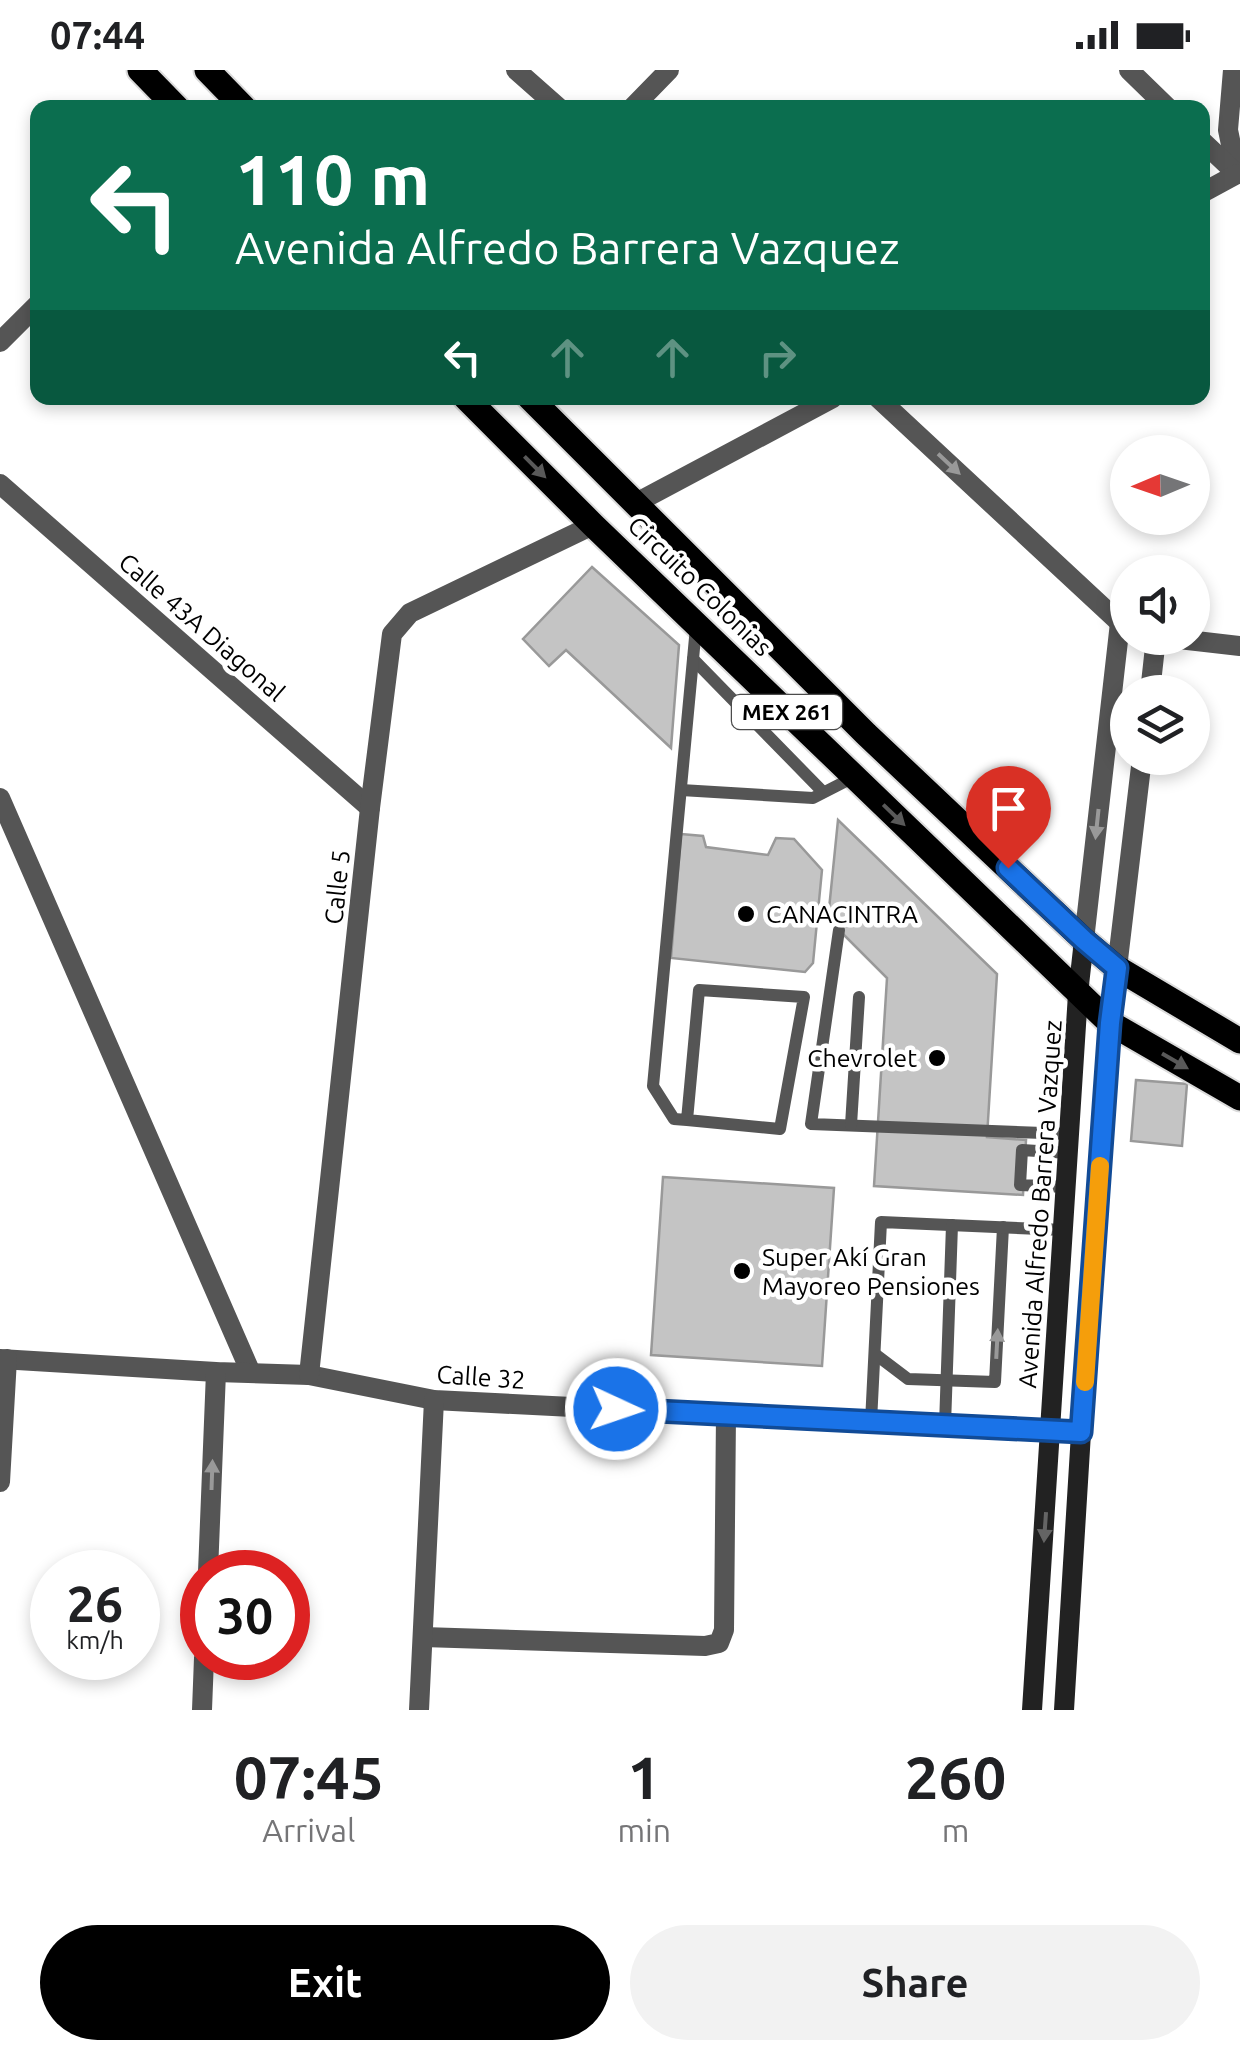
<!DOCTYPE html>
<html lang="en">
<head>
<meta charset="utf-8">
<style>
	body { margin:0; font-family:Ubuntu,sans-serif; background:#f2f2f2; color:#202124; height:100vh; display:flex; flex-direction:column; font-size:38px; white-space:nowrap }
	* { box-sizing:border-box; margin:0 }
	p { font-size:32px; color:#757577 }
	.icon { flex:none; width:55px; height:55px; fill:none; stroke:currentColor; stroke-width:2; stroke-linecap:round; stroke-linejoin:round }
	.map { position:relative; height:1640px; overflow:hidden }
	.panel { display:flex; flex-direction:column; background:#fff; flex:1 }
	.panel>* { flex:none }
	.top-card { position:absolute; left:30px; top:30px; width:1180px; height:305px; border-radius:20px; box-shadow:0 5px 15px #0003; background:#0b6e4f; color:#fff; overflow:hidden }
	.needle { width:65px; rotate:268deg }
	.buttons { position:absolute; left:1110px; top:365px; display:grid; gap:20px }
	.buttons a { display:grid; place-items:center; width:100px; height:100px; border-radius:50%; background:#fff; box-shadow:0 5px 15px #0003; font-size:50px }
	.speed { position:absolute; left:30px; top:1480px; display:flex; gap:20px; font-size:50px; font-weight:700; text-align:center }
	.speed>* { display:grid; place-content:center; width:130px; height:130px; border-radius:50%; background:#fff; box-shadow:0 5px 15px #0003; line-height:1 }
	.speed small { font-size:25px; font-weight:400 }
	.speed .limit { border:15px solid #d22; background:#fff; color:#111 }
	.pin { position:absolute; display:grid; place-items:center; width:85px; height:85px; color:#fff; margin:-102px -42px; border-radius:50% 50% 50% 0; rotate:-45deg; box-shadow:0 0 10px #0007 }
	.pin .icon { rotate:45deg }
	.me { position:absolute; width:110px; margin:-55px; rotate:93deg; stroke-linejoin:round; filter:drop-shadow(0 0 8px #0008) }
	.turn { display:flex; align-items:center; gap:35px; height:210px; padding:0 40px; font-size:45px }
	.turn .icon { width:130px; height:130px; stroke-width:2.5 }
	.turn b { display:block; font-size:70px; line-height:85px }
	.lanes { display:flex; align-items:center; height:95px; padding:0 40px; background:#0003; justify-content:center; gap:50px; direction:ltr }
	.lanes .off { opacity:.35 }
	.eta { display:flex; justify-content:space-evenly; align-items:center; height:170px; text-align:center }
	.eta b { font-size:60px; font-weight:700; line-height:70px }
	.action { display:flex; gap:20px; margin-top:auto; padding:20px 40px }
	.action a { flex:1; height:115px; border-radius:60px; background:#000; color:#fff; font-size:40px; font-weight:700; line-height:115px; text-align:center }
	.action a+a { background:#f2f2f2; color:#202124 }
	.status { display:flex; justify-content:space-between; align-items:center; height:70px; padding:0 50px; background:#fff; direction:ltr }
	.status svg { height:28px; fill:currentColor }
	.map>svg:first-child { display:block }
</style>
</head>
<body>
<div class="status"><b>07:44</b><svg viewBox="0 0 49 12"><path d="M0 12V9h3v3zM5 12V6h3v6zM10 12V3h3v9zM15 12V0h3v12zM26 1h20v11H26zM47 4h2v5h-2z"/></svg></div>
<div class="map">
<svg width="1240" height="1640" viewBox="0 0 1240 1640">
	<rect width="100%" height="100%" fill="#fff"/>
	<!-- building -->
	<g fill="#c4c4c4" stroke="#999" stroke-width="2.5">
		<path d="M592,497l87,78 -8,103 -105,-98 -17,16 -26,-27z"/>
		<path d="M838,750l159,154 -10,163 39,3 -3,55 -149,-9 13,-208 -59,-59z"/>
		<path d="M681,764l22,2 3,11 62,8 8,-17 18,1 28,31 -9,93 -8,9 -134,-14z"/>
		<path d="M1136,1010l51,4 -5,62 -51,-5z"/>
		<path d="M663,1107l171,11 -12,178 -171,-11z"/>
	</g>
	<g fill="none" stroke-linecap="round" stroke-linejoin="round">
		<defs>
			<g id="primary">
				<path d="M140,0l37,38"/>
				<path d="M207,0l37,38"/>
				<path d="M466,328l127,127 517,498 130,75"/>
				<path d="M530,328l336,336 218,206 33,28 123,73"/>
			</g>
		</defs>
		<!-- primary casing -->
		<use href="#primary" stroke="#dbdbdb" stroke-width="29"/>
		<!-- lane -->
		<g stroke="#555" stroke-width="12">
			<path d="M693,589l130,133"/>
			<path d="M681,720l132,8 41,-21"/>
			<path d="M839,860l-28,194 259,10"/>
			<path d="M687,1050l12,-130 105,7 -24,132 -93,-9 -13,-1 -21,-33 43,-459"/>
			<path d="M851,1055l8,-128"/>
			<path d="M1066,1117l-46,-2 2,-35 46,3"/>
			<path d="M875,1284l33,25 87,3 8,-155"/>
			<path d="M871,1352l10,-200 183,8"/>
			<path d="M945,1355l7,-200"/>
		</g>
		<!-- street -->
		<g stroke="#555" stroke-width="20">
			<path d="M516,0l43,38"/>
			<path d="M1129,0l39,38"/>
			<path d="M1233,0l-5,60 9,44"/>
			<path d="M632,38l37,-38"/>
			<path d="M1202,71l35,33"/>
			<path d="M1202,123l35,-19"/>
			<path d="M0,272l38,-38"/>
			<path d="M878,328l242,225 8,3"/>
			<path d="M0,414l370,324"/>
			<path d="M634,434l199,-106"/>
			<path d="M1170,568l70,8"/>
			<path d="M1150,622l6,-54"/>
			<path d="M0,728l251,575"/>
			<path d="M1084,870l36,-317"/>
			<path d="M1117,898l25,-210"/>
			<path d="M0,1289l216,13 93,3 125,25 647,33"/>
			<path d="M309,1305l61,-567 22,-174 18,-21 183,-88"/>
			<path d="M0,1412l7,-123"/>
			<path d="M208,1502l8,-200"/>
			<path d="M423,1567l282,9 14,-3 5,-13 2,-216"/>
			<path d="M202,1640l2,-52"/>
			<path d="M419,1640l15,-310"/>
		</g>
		<!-- secondary -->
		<g stroke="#222" stroke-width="20">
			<path d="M1032,1640l46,-716 6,-54"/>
			<path d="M1064,1640l17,-277 29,-410 7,-55"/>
		</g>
		<!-- primary -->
		<use href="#primary" stroke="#000" stroke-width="25"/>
	</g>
	<!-- one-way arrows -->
	<defs><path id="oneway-solid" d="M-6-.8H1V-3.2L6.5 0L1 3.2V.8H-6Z" transform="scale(2.5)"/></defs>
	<g fill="#999">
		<use href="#oneway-solid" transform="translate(949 394) rotate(43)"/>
		<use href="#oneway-solid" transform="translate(1097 754) rotate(96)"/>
		<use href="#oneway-solid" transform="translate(997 1274) rotate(-87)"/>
		<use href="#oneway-solid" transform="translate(212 1405) rotate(-88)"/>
	</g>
	<g fill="#595959">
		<use href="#oneway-solid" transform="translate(535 397) rotate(45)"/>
		<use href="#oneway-solid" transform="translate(894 745) rotate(44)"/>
		<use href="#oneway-solid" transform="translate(1175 991) rotate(30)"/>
	</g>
	<use fill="#646464" href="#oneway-solid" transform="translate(1045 1457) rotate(94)"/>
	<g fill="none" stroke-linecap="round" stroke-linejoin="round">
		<defs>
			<path id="route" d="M616,1339l465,23 29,-409 7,-55 -33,-28 -76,-72"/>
		</defs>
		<!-- route casing -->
		<use href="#route" stroke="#114b97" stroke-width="25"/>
		<!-- route -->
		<use href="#route" stroke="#1a73e8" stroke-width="18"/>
		<!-- slow -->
		<path stroke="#f59e0b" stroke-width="18" d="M1085,1312l15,-216"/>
	</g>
	<!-- markers -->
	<g fill="#000" stroke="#fff" stroke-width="4">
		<circle cx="746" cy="844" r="10"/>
		<circle cx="937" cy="988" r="10"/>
		<circle cx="742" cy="1201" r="10"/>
	</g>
	<g text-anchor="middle" stroke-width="9" stroke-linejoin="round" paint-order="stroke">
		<!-- shield labels -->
		<rect fill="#fff" stroke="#4c4c4c" stroke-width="2.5" x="732" y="625" width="110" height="34" rx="8"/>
		<g font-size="22" font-weight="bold" fill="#000">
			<text x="787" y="650">MEX 261</text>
		</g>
		<!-- street labels -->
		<g font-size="25" fill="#000" stroke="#fff">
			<text transform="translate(700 516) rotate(44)" y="9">Circuito Colonias</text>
			<text transform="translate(202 557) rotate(41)" y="9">Calle 43A Diagonal</text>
			<text transform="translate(337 817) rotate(-84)" y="9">Calle 5</text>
			<text transform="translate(1040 1134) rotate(-86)" y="9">Avenida Alfredo Barrera Vazquez</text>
			<text transform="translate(481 1307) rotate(4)" y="9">Calle 32</text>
		</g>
		<!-- poi labels -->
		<g font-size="25" fill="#000" stroke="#fff" text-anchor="start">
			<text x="766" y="853">CANACINTRA</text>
			<text x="917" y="997" text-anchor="end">Chevrolet</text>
			<text x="762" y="1196">Super Akí Gran<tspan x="762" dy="29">Mayoreo Pensiones</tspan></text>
		</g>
	</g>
</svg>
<div class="buttons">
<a><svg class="needle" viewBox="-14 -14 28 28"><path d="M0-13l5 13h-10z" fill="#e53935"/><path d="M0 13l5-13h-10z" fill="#757577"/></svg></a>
<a><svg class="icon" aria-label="sound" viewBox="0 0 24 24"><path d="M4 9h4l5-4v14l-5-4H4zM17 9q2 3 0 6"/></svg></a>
<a><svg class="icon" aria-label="layers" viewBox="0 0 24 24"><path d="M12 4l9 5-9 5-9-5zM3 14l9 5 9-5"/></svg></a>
</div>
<div class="speed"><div>26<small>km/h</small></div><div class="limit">30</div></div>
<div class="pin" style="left:1008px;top:798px;background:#d93025"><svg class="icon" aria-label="arrive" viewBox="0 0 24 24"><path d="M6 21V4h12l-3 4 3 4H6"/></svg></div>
<svg class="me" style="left:616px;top:1339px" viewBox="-20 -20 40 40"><circle r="17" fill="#1a73e8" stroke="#fff" stroke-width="3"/><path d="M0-11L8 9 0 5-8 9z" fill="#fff"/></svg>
<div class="top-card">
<div class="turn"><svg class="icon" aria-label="left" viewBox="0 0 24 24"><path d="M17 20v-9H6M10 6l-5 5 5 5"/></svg><div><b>110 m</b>Avenida Alfredo Barrera Vazquez</div></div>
<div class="lanes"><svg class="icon" aria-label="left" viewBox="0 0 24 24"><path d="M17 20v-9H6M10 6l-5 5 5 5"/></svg><svg class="icon off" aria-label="ahead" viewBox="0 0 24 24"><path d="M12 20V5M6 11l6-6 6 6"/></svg><svg class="icon off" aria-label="ahead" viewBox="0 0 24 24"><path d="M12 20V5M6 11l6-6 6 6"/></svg><svg class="icon off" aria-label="right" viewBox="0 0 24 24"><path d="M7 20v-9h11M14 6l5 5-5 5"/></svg></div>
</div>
</div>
<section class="panel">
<div class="eta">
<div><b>07:45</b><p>Arrival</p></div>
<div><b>1</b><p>min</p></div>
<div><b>260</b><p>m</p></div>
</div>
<div class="action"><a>Exit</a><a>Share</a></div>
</section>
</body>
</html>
